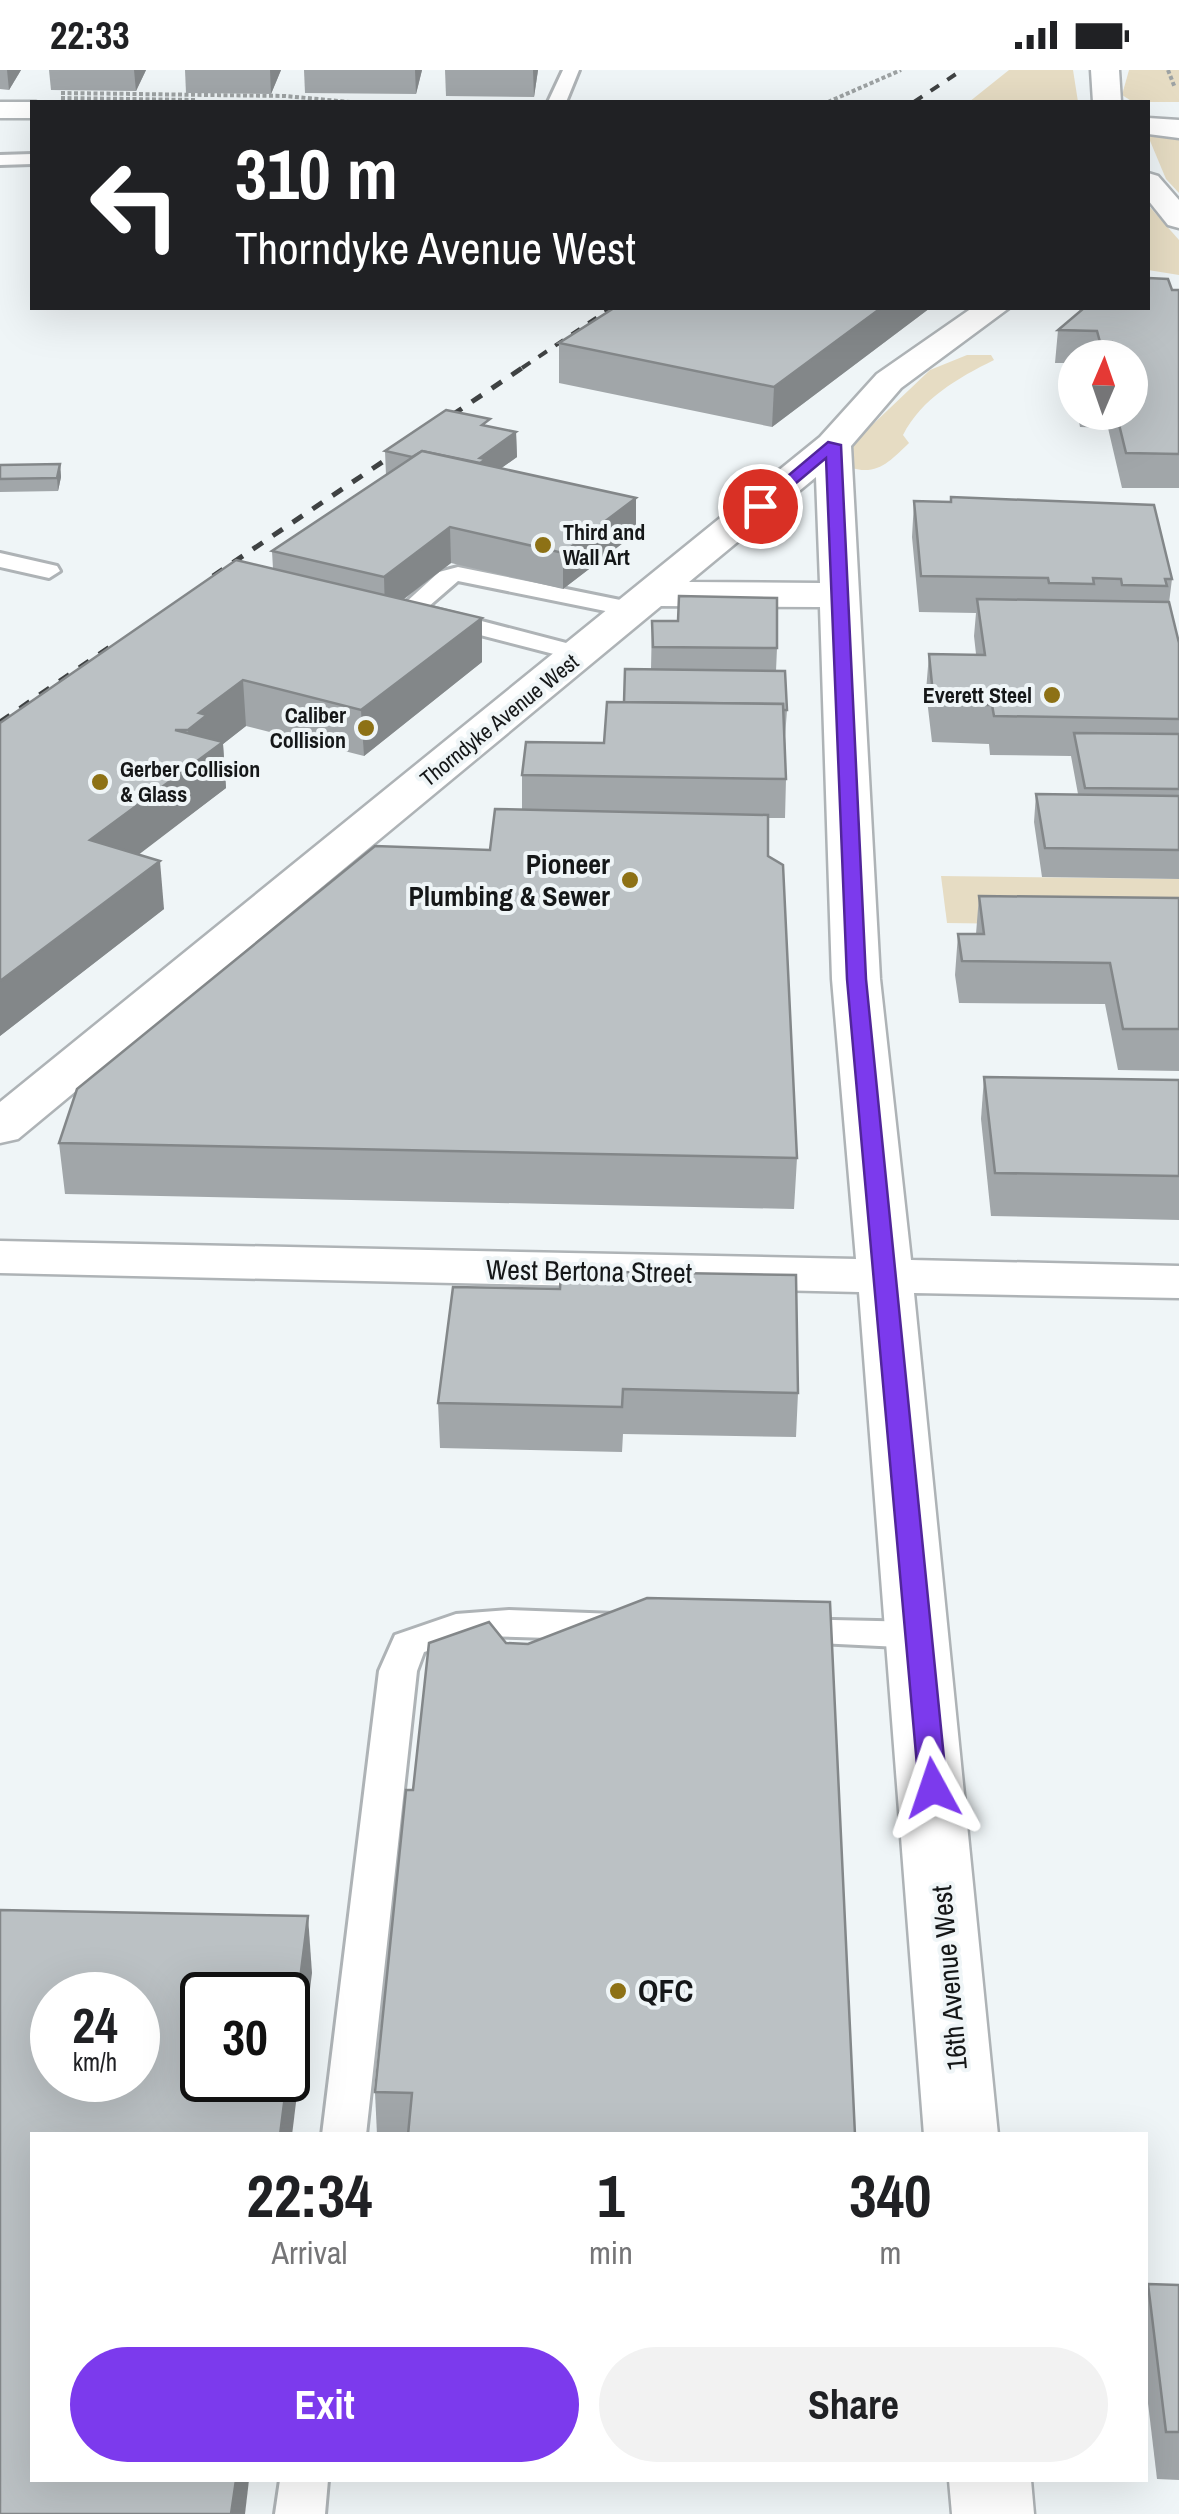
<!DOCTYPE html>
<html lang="en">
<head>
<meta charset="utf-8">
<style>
	body { margin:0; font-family:"Archivo Narrow",sans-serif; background:#f2f2f2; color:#202124; height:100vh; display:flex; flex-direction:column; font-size:38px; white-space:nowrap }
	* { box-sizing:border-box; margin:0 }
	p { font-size:32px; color:#757577 }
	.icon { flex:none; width:55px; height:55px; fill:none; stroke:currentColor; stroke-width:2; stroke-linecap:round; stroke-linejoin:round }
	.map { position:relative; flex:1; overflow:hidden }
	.details { position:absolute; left:30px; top:2062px; width:1118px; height:350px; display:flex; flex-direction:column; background:#fff; border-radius:0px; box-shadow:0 10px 40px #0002 }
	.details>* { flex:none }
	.top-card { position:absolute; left:30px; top:30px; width:1120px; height:210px; border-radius:0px; box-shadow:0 10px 40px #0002; background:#202124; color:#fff; overflow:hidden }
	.needle { width:65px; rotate:2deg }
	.buttons { position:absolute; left:1058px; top:270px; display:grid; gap:20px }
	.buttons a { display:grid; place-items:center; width:90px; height:90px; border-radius:50%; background:#fff; box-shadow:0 10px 40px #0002; font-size:50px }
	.speed { position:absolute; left:30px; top:1902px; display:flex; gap:20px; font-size:50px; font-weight:700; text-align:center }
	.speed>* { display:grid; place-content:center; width:130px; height:130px; border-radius:50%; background:#fff; box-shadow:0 10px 40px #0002; line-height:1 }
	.speed small { font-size:25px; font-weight:400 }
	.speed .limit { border:5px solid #111; border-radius:15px; background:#fff; color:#111 }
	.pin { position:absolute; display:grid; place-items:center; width:85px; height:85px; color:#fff; margin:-42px; border:5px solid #fff; border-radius:50%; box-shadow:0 2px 10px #0007 }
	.me { position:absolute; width:110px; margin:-55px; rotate:355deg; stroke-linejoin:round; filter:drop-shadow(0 0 8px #0008) }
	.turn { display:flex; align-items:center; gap:35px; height:210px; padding:0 40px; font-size:45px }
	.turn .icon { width:130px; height:130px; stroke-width:2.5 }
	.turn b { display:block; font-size:70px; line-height:85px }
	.eta { display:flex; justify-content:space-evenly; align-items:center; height:170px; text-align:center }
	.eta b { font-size:60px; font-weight:800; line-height:70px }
	.action { display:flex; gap:20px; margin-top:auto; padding:20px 40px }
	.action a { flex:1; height:115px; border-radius:60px; background:#7c3aed; color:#fff; font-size:40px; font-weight:800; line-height:115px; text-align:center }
	.action a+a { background:#f2f2f2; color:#202124 }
	.status { display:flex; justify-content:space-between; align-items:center; height:70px; padding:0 50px; background:#fff; direction:ltr }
	.status svg { height:28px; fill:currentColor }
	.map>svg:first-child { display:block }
</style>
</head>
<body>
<div class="status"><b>22:33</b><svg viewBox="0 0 49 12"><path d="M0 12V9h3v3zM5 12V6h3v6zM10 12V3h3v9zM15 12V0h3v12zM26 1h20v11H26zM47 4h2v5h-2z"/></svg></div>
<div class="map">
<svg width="1179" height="2444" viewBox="0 0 1179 2444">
	<rect width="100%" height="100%" fill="#eff5f7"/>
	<!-- green -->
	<g fill="#e6dcc3">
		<path d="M1009,0h64l5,32h-109z"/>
		<path d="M1129,0h50v32h-46l-11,-7z"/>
		<path d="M1148,66l31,3v54l-13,-14z"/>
		<path d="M1148,135l31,35v35l-31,-5z"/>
		<path d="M967,285h24l3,5c-36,18 -72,38 -91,75l6,8c-19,18 -32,34 -60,24v-20l81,-77z"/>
		<path d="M941,806l238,3v47l-232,-3z"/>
	</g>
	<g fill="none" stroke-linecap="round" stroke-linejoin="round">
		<defs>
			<g id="service">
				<path d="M563,0h16l-13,32h-18z"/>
				<path d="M32,84v10l-32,1v-10z"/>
				<path d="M0,483l57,13 3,5 -11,7 -49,-11z"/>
				<path d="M458,497l177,36 12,7 -12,7 -177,-36 -30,26 161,42v10l-8,2 -178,-46v-10l36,-33z"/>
				<path d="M509,1540l107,4 13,4 6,9 -6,9 -13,4 -134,-4 -58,16 -7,19 -51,464h-44l57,-464 16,-36 61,-21z"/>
				<path d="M790,1549l130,3 13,4 6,9 -6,9 -13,4 -143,-7 -6,-9 6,-9z"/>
				<path d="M280,2410h48l-3,34h-50z"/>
			</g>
			<g id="minor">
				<path d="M972,238h37l-108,80 -50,58 29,533 31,281 268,6v32l-265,-5 84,842h-74l-65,-843 -859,-19v-32l856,18 -24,-280 -12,-372 -159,-1 -643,533 -18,4v-41l820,-665 57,-63zM816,407l4,106 -131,-1z"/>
				<path d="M949,2410h82l3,34h-82z"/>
			</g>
			<g id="secondary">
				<path d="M0,32h36l-4,16h-32z"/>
				<path d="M1148,48l31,2v18l-31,-4z"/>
			</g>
			<g id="primary">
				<path d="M1091,0h28l2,32h-28z"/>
				<path d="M1148,103l10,3 21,24v28l-11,-3 -20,-25z"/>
			</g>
		</defs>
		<!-- service casing -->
		<use href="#service" stroke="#aeb3b6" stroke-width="6"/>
		<!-- minor casing -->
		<use href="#minor" stroke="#aeb3b6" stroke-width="5"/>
		<!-- secondary casing -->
		<use href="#secondary" stroke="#aeb3b6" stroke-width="5"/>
		<!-- primary casing -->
		<use href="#primary" stroke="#aeb3b6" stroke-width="5"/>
		<!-- path -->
		<g stroke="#9da2a3" stroke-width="4" stroke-dasharray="4 2.5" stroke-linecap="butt">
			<path d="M1168,0l7,18"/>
			<path d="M61,23l224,3 65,6"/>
			<path d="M61,28l135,2"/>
			<path d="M828,32l73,-32"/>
		</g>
		<!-- service -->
		<use href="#service" fill="#fff" fill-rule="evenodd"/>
		<!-- minor -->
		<use href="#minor" fill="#fff" fill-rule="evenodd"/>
		<!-- secondary -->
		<use href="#secondary" fill="#fff" fill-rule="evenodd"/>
		<!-- primary -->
		<use href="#primary" fill="#fff" fill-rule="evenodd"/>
		<!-- rail-far1 -->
		<g stroke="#3f4243" stroke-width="4" stroke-dasharray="10 10" stroke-linecap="butt">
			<path d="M914,32l48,-32"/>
			<path d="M522,298l89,-60"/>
		</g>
		<!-- rail -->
		<g stroke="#3f4243" stroke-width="5" stroke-dasharray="12 12" stroke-linecap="butt">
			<path d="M213,506l312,-210"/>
			<path d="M0,652l114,-78"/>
		</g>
	</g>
	<!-- wall -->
	<g fill="#a1a6a9">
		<path d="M0,0h21l-12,20 -9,-1z"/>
		<path d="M49,0h97l-10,21 -85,-1z"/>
		<path d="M185,0h96l-10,24 -85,-1z"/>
		<path d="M304,0h118l-6,24 -111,-1z"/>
		<path d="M445,0h93l-4,27 -88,-1z"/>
		<path d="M1172,220h7v198h-57l-14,-60 -28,-1 -2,-11v-4h38l14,-54h-55v5h-20l3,-33z"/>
		<path d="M614,238h316l-158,119 -213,-44v-40z"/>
		<path d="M490,357l26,5 1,25 -16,11 135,30v35l-73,56 -112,-26 -48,37 79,18v44l-118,94 -118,-30 -23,18 3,44 -88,66 26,55 -164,127v-313l273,-154 -1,-18 114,-76 -1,-24z"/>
		<path d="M60,394l1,13 -3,14 -58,1v-27z"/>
		<path d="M951,427l221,82 -3,24 10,40v236l-137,-2 -8,-55 2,-28h42l-7,-38 -81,-1 -1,-11 -57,-2 -6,-51 3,-37h47l-2,-18 2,-23 -57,-1 -7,-75 2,-36 36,1z"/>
		<path d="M652,551l125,27 -1,23 11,39 -2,27 1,42 -1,39h-17v38l29,302 -3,51 -729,-15 -6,-51 431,-293 32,-40v-35l82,-32 20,-41 27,-33z"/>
		<path d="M979,826l200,2v173l-61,-1 -13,-66 -146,-1 -4,-28 3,-41h18z"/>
		<path d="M984,1007l195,3v140l-188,-4 -10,-97z"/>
		<path d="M453,1217l345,106 -2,44 -173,-3 -1,18 -182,-4 -2,-45z"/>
		<path d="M406,1720l449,345h-478l-2,-43z"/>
		<path d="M1148,2214l31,1v195l-22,-1 -12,-101v-79z"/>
	</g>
	<!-- shaded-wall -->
	<g fill="#838789">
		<path d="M7,0h14l-12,20z"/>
		<path d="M134,0h12l-10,21z"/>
		<path d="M270,0h11l-10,24z"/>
		<path d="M415,0h7l-6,24z"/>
		<path d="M533,0h5l-4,27z"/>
		<path d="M881,238h49l-158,119 2,-40z"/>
		<path d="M516,362l1,25 -31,22 -15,16 9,-37z"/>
		<path d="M60,394l1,13 -3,14 -1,-13z"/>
		<path d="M636,428v35l-73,56v-36z"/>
		<path d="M450,457l1,36 -66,50 -1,-36z"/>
		<path d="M482,548v44l-118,94 -3,-46z"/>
		<path d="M243,610l3,46 -23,18 3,44 -131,100 -5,-48 101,-75 -3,-35 11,-17z"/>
		<path d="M160,791l4,48 -164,127v-55z"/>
		<path d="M308,1846l4,57 -20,162h-12z"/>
		<path d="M236,2410h13l-4,34h-14z"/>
	</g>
	<!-- building -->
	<g fill="#bbc1c4" stroke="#838789" stroke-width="2.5" fill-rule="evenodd">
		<path d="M1148,208l20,1 4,11h7v164l-53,-1 -10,-41h14v-54h-14l-4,-16h-12l-3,-11 -39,-1 26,-22h64z"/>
		<path d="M614,238h267l-107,79 -215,-44z"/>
		<path d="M446,340l44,9 -8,6 34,7 -36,26 6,1 -6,4 -58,-12 -10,6 -27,-6z"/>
		<path d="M422,381l214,47 -73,55 -113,-26 -66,50 -112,-26z"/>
		<path d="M60,394l-3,14 -57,1v-14z"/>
		<path d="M951,427l203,8 18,74h-7l2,7 -45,-1 -1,-6 -28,-1 1,6 -45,-1 -1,-5 -127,-2 -7,-75 37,1z"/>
		<path d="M236,490l246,58 -121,92 -118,-30 -44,33 8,2 -19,15h-13l48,12 -133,98 70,21 -160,120v-258z"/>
		<path d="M679,526l98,2v50l-124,-1 -1,-26h26z"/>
		<path d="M977,529l192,3 10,41v76l-185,-3 -2,-11 -58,-1 -5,-50 56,1z"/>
		<path d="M625,599l160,2 2,39h-4v-6l-159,-2z"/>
		<path d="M607,632l176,2 3,75 -264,-4 4,-33 78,1z"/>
		<path d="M1074,663l105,1v55l-94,-1z"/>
		<path d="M1036,724l143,2v54l-134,-2z"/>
		<path d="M495,739l273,6v41l15,9 14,293 -738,-15 18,-54 298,-243 115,4z"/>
		<path d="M979,826l200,2v131h-56l-13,-66 -148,-2 -4,-27h26z"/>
		<path d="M984,1007l195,3v96l-184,-3z"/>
		<path d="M561,1201l235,4 2,118 -175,-4 -1,18 -184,-4 15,-116 107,2z"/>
		<path d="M647,1528l183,4 25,533h-447l4,-42 -37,-1 31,-302h7l16,-147 60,-21 17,21 22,1z"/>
		<path d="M0,1840l308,6 -20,158v-79h-86v85h85l-7,55h-248v345h204l-5,34h-231zM52,1925h86v85h-86z"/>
		<path d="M1148,2214l31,1v147h-13z"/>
	</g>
	<!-- route -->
	<path fill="#7c3aed" stroke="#51269a" stroke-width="2.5" d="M828,372l13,3 25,534 81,809 -14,10 -14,-10 -72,-809 -21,-521 -61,51 -13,-3z"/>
	<!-- markers -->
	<g fill="#8d7115" stroke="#eff5f7" stroke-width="4">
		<circle cx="543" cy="475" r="10"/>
		<circle cx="1052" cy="625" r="10"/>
		<circle cx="366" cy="658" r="10"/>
		<circle cx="100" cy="712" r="10"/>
		<circle cx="630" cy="810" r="10"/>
		<circle cx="618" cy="1921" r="10"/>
	</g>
	<g text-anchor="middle" stroke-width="8" stroke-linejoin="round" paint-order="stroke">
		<!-- far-poi labels -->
		<g font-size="22" font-weight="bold" fill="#151718" stroke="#eff5f7" text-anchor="start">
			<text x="563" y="470">Third and<tspan x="563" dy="25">Wall Art</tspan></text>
			<text x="1032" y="633" text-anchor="end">Everett Steel</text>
			<text x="346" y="653" text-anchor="end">Caliber<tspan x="346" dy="25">Collision</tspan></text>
			<text x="120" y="707">Gerber Collision<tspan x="120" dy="25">&amp; Glass</tspan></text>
		</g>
		<!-- far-street labels -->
		<g font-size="22" fill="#151718" stroke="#eff5f7">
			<text transform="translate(499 650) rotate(-39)" y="8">Thorndyke Avenue West</text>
		</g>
		<!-- poi labels -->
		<g font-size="28" font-weight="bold" fill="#151718" stroke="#eff5f7" text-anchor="end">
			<text x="610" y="804">Pioneer<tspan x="610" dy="32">Plumbing &amp; Sewer</tspan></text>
		</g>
		<!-- street labels -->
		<g font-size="28" fill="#151718" stroke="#eff5f7">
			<text transform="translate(589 1201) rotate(1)" y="10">West Bertona Street</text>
			<text transform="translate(949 1908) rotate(-95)" y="10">16th Avenue West</text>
		</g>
		<!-- near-poi labels -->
		<g font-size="32" font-weight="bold" fill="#151718" stroke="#eff5f7" text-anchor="start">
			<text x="638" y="1932">QFC</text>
		</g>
	</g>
</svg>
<div class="buttons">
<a><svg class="needle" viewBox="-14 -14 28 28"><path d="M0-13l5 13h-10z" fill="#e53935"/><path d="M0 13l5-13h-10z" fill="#757577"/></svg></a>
</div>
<div class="speed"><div>24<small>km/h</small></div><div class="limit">30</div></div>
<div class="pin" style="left:760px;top:436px;background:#d93025"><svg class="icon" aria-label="arrive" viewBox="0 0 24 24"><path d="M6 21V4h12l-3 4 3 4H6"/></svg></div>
<svg class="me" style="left:933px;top:1718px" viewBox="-20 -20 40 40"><path d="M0-17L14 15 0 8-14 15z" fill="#7c3aed" stroke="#fff" stroke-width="4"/></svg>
<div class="top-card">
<div class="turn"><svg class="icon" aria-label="left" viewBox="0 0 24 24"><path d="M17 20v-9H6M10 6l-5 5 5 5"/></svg><div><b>310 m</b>Thorndyke Avenue West</div></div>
</div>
<section class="details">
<div class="eta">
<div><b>22:34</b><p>Arrival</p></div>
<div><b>1</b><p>min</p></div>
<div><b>340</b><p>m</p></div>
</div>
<div class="action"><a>Exit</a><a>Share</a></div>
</section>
</div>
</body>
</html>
